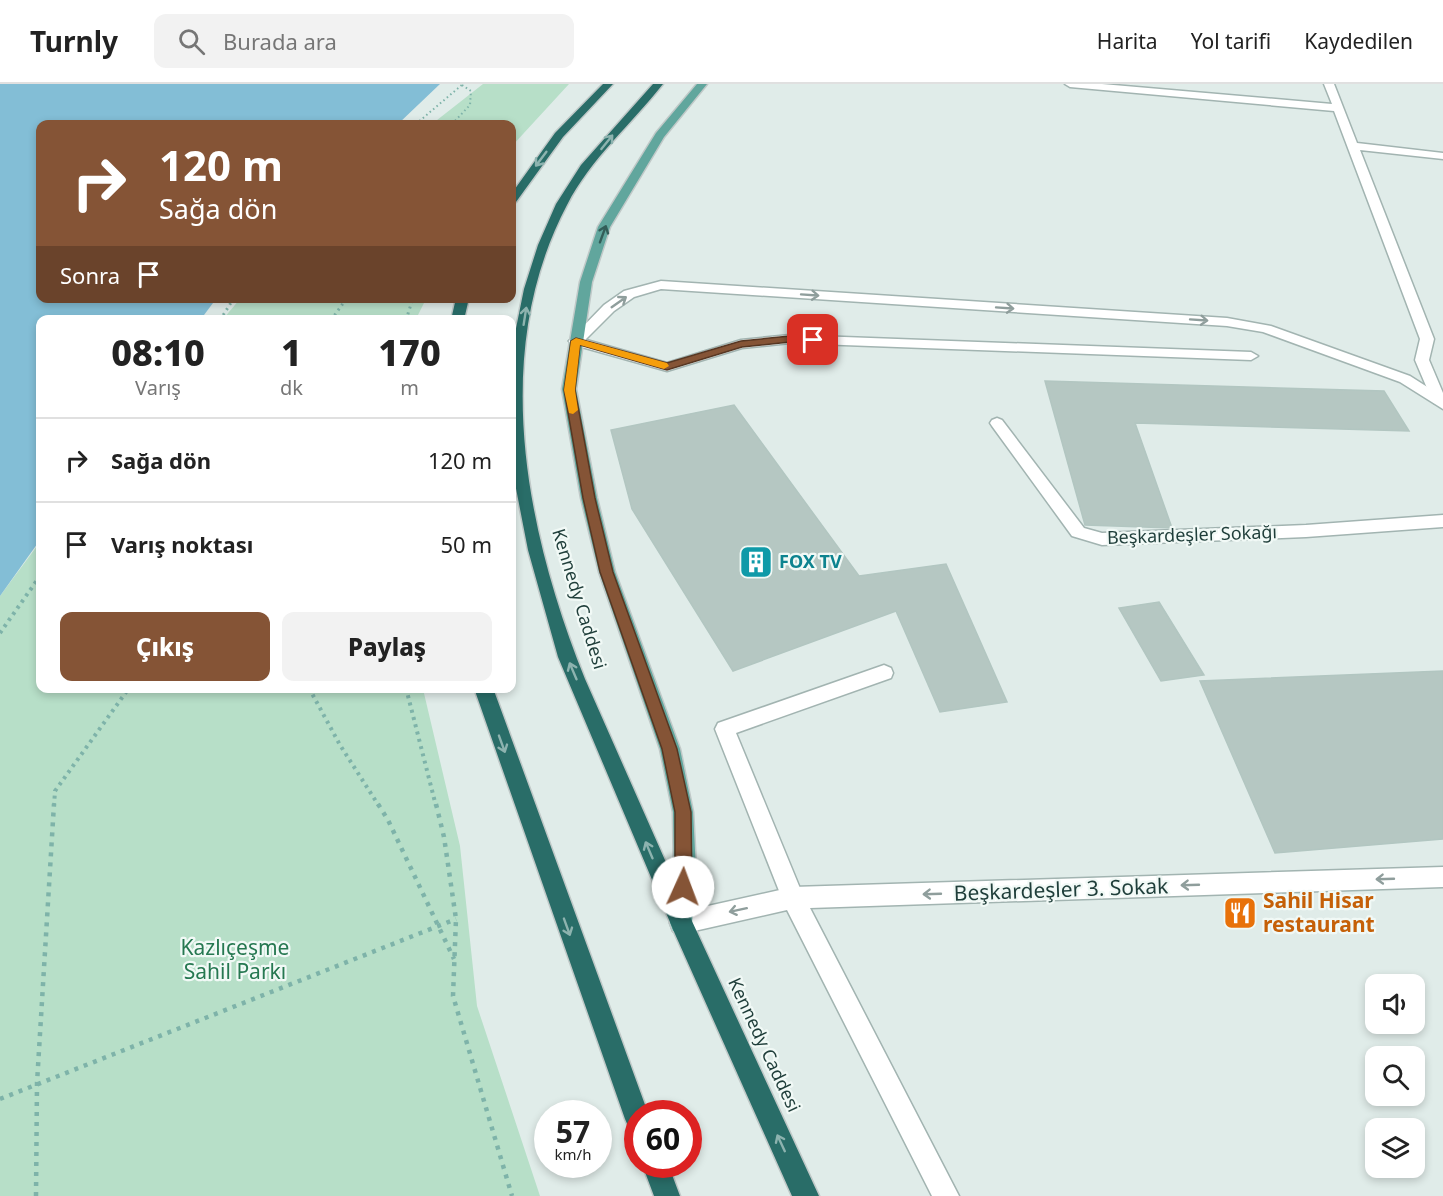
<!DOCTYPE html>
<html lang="tr">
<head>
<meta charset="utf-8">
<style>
	body { margin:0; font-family:"Noto Sans",sans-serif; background:#f2f2f2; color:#222; height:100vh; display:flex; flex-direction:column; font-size:22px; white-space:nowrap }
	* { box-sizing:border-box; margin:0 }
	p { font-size:20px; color:#767676 }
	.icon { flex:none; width:33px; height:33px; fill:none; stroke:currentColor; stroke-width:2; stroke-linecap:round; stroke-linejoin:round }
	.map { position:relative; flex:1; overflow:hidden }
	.side { position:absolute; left:36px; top:231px; width:480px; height:378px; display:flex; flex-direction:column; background:#fff; border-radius:12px; box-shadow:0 3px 9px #0003 }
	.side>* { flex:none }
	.top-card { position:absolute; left:36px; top:36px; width:480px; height:183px; border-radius:12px; box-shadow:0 3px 9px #0003; background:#855436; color:#fff; overflow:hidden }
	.fabs { position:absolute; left:1365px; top:890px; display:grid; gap:12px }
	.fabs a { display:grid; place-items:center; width:60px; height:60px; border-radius:12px; background:#fff; box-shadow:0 3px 9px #0003; font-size:30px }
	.speed { position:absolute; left:534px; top:1016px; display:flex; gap:12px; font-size:30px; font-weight:700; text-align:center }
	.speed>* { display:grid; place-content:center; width:78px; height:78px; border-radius:50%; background:#fff; box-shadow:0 3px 9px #0003; line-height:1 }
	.speed small { font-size:15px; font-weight:400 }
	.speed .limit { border:9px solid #d22; background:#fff; color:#111 }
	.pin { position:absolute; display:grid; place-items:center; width:51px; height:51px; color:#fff; margin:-26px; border-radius:12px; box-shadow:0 3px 9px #0006 }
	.me { position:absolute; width:66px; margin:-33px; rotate:2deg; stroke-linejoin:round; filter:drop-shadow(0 0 4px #0008) }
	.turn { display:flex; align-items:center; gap:21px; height:126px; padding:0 24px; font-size:27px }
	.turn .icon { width:78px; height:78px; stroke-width:2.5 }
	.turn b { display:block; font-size:42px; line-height:51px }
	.then { display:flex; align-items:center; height:57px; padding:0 24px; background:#0003; gap:12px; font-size:22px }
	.eta { display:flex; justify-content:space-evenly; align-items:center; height:102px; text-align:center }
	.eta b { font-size:36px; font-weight:800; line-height:42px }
	.button { display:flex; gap:12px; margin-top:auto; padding:12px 24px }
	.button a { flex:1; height:69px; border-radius:12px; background:#855436; color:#fff; font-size:24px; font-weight:800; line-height:69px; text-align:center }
	.button a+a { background:#f2f2f2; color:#222 }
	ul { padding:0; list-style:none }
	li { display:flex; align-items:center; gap:18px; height:84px; padding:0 24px; border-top:2px solid #e0e0e0 }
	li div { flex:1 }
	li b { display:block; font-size:22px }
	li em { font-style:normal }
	header { display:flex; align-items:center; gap:36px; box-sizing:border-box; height:84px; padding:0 30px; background:#fff; border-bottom:2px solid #e0e0e0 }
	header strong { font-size:28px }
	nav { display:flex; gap:33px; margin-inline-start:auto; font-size:21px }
	.search { width:420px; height:54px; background:#f2f2f2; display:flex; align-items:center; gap:15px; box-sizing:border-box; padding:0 21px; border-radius:12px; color:#767676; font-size:22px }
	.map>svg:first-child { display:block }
</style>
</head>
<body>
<header>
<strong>Turnly</strong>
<div class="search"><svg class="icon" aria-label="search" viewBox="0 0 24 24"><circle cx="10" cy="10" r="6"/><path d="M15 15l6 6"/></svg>Burada ara</div>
<nav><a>Harita</a><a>Yol tarifi</a><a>Kaydedilen</a></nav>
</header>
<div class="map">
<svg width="1443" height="1112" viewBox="0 0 1443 1112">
	<rect width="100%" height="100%" fill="#e0ece9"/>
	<!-- green -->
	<g fill="#b7dfc8">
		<path d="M483,0h86l-57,62v-22h-80z"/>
		<path d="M240,215v-1l186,1 -10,20h-193z"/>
		<path d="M40,458v146l383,1 37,157 17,160 63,190h-540v-600z"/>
	</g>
	<!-- water -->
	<path fill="#83bed6" d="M0,0h440l-42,40h-358v174l176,1 -15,20 -161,1v220l-40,56z"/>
	<!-- building -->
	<g fill="#b5c7c2" stroke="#b2c6c1" stroke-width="1.5">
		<path d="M1045,297l339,10 25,40 -274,-8 37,105 -87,-3z"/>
		<path d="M734,321l125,171 87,-12 61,138 -67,10 -44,-101 -163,60 -101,-162 -21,-79z"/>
		<path d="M1159,518l45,73 -43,6 -42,-73z"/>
		<path d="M1443,587v168l-168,14 -75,-172z"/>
	</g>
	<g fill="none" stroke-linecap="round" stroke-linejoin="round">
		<defs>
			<g id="lane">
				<path d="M1065,0h37l230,20 -8,-20h10l23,59 86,10v6l-83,-9 74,189 -5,21 14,33v11l-9,-1 -2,-3 -17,-40 5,-21 -86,-228 -264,-24z"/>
				<path d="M790,251l461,17 7,4 -7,4 -461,-17 -48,5 -75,23 -96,-27 -2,-3 7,-4 91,26 74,-23z"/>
				<path d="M997,334l5,2 82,108 18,5 204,-8 137,-10v12l-137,10 -204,8 -30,-9 -80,-110 -2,-3 2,-3z"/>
				<path d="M884,581l7,3 2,5 -2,5 -155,55 68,165 -3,8 -8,3 -8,-3 -70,-177 3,-6z"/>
			</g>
			<g id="street">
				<path d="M661,197l566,37 44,8 139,50 33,21v12l-43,-27 -137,-50 -36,-6 -566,-37 -27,8 -20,14 -33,33h-10l-2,-3 35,-36 20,-14z"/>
				<path d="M1443,783v20l-633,21 149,288h-27l-145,-286 -106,24 -8,-3 -3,-8 3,-8 8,-3 112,-25z"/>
			</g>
			<path id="primary" d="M697,0h10l-43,53 -54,90 -18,55 -16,107 21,109 18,74 65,177 13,63 3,57 -4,54 -3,8 -8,3 -8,-3 -3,-8 4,-54 -1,-57 -13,-63 -61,-177 -18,-74 -19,-109 18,-107 18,-55 58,-94z"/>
			<g id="highway">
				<path d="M603,0h10l-50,53 -47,65 -4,1v-10l43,-60z"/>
				<path d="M653,0h10c-32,41 -72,74 -96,121 -78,148 -41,327 18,474l106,240 128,277h-27l-117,-262 -117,-277 -30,-107 -16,-82v-120l12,-59 14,-44 18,-41 25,-39z"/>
				<path d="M456,214h13l-5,22h-13z"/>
				<path d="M474,604h19l155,425h-10v18l-9,-3 -4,-9z"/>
				<path d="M642,1080h26l12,32h-26z"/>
			</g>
		</defs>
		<!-- lane casing -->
		<use href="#lane" stroke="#a2b4b1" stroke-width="3"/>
		<!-- street casing -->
		<use href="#street" stroke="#a2b4b1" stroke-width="3"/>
		<!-- primary casing -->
		<use href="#primary" stroke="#c0c9c8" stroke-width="3"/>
		<!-- highway casing -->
		<use href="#highway" stroke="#c0c9c8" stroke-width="3"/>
		<!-- path-far3 -->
		<g stroke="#7eb3a9" stroke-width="2" stroke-dasharray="1.5 3" stroke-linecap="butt">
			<path d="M416,40l47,-40"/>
			<path d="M452,40l18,-19 1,-14 -9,-6"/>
		</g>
		<!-- path-far2 -->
		<g stroke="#7eb3a9" stroke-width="3" stroke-dasharray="2 4" stroke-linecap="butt">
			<path d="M220,236l14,-22"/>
			<path d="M331,236l16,-22"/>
			<path d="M406,236l7,-22"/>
		</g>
		<!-- path-far1 -->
		<g stroke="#7eb3a9" stroke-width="4" stroke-dasharray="3 4.5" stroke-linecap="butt">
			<path d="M0,549l40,-57"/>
			<path d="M309,604l31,57 39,61"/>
			<path d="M406,604l30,118"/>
			<path d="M54,722l1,-15 74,-103"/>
		</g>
		<!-- path -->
		<g stroke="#7eb3a9" stroke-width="4.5" stroke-dasharray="4 6" stroke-linecap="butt">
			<path d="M378,720l10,16 66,139"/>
			<path d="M436,720l8,33 12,82 -3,77 59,200"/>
			<path d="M0,1015l456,-180"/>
			<path d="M36,1112l1,-113 17,-279"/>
		</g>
		<!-- lane -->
		<use href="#lane" fill="#fff" fill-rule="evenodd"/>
		<!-- street -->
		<use href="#street" fill="#fff" fill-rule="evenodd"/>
		<!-- primary -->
		<use href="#primary" fill="#61a69d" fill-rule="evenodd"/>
		<!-- highway -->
		<use href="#highway" fill="#296d68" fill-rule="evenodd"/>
	</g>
	<!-- one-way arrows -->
	<defs><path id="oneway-shaft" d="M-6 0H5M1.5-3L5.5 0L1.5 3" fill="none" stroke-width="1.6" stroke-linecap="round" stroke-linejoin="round" transform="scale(1.5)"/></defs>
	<g stroke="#8db3af">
		<use href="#oneway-shaft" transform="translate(607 58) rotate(-51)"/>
		<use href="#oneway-shaft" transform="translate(541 75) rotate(127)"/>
		<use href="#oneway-shaft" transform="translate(525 232) rotate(-81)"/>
		<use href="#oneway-shaft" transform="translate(573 587) rotate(-113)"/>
		<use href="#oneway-shaft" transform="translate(502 660) rotate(70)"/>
		<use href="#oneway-shaft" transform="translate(649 766) rotate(-113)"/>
		<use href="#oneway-shaft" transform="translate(567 843) rotate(70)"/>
		<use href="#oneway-shaft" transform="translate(781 1059) rotate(-115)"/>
	</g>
	<use stroke="#335d58" href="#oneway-shaft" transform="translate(603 150) rotate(-70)"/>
	<g stroke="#8f9e9c">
		<use href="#oneway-shaft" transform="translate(810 211) rotate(4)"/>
		<use href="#oneway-shaft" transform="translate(619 218) rotate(-35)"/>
		<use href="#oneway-shaft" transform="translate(1005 224) rotate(4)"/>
		<use href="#oneway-shaft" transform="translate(1199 236) rotate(4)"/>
		<use href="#oneway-shaft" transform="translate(1385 795) rotate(178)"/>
		<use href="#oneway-shaft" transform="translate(1190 801) rotate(178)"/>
		<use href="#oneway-shaft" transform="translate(932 810) rotate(178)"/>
		<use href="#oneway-shaft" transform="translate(738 826) rotate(168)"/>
	</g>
	<!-- route -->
	<path fill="#855436" stroke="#563723" stroke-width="1.5" d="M790,252l23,1 5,3 -5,3 -23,-1 -48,5 -75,23 -87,-25 -5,45 20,108 18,74 64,177 14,63 1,75 -3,6 -6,2 -5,-2 -3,-6v-75l-13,-63 -62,-177 -17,-74 -19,-108 7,-49 5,-3 91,25 74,-22z"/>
	<!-- slow -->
	<path fill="#f59e0b" d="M576,254l91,25 2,3 -5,3 -84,-24 -5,45 3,20 -5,4 -4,-1 -5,-23 7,-49z"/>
	<!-- icons -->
	<defs>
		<symbol id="building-square" viewBox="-11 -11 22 22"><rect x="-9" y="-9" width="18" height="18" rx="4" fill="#0f9aa8" stroke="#f1f9f6"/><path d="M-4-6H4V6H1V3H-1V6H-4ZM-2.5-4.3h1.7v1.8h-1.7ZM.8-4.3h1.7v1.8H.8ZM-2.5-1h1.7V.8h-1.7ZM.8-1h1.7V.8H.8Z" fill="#fff"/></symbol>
		<symbol id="restaurant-square" viewBox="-11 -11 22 22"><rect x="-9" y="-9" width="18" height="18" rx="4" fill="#e8710a" stroke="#f1f9f6"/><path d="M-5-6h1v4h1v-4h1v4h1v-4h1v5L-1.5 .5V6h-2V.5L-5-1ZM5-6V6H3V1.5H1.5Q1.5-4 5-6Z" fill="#fff"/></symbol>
	</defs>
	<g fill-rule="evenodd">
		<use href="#building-square" x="737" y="459" width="38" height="38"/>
		<use href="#restaurant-square" x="1221" y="810" width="38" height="38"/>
	</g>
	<g text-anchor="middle" stroke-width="4.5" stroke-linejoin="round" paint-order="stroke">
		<!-- street labels -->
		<g font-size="18" fill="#1f3e3a" stroke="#f1f9f6">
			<text transform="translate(1192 451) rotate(-2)" y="6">Beşkardeşler Sokağı</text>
			<text transform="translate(579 515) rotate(73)" y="6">Kennedy Caddesi</text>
			<text transform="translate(764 961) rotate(65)" y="6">Kennedy Caddesi</text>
		</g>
		<!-- culture labels -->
		<g font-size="18" font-weight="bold" fill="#0d838f" stroke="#f1f9f6" text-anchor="start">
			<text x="779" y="484">FOX TV</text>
		</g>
		<!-- near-street labels -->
		<g font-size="21" fill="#1f3e3a" stroke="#f1f9f6">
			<text transform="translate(1061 806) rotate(-2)" y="7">Beşkardeşler 3. Sokak</text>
		</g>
		<!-- near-food labels -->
		<g font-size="21" font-weight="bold" fill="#c56008" stroke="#f1f9f6" text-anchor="start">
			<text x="1263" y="824">Sahil Hisar<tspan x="1263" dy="24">restaurant</tspan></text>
		</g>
		<!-- near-park labels -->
		<g font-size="21" fill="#267851" stroke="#f1f9f6">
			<text x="235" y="871">Kazlıçeşme<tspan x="235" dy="24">Sahil Parkı</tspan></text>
		</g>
	</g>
</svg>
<div class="fabs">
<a><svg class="icon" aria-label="sound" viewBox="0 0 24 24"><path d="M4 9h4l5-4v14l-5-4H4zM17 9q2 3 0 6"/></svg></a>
<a><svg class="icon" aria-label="search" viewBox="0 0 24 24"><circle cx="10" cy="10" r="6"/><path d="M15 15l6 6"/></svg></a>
<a><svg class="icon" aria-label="layers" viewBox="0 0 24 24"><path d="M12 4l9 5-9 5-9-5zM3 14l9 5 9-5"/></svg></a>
</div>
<div class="speed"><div>57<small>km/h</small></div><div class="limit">60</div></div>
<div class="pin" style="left:813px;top:256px;background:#d93025"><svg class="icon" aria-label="arrive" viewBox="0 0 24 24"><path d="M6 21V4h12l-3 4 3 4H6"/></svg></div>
<svg class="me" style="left:683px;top:803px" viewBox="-20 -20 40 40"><circle r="19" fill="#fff"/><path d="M0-13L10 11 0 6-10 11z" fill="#855436"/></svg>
<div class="top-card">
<div class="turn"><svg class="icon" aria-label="right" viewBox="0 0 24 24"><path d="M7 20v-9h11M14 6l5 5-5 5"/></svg><div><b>120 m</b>Sağa dön</div></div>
<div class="then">Sonra<svg class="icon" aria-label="arrive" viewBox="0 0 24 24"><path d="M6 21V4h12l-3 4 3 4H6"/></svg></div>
</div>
<section class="side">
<div class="eta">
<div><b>08:10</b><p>Varış</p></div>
<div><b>1</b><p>dk</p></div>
<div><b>170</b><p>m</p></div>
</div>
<ul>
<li><svg class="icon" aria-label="right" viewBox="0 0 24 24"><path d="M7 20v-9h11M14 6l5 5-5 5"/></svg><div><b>Sağa dön</b></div><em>120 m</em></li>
<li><svg class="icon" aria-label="arrive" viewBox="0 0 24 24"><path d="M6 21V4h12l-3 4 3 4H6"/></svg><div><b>Varış noktası</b></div><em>50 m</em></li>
</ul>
<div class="button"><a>Çıkış</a><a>Paylaş</a></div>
</section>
</div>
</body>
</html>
